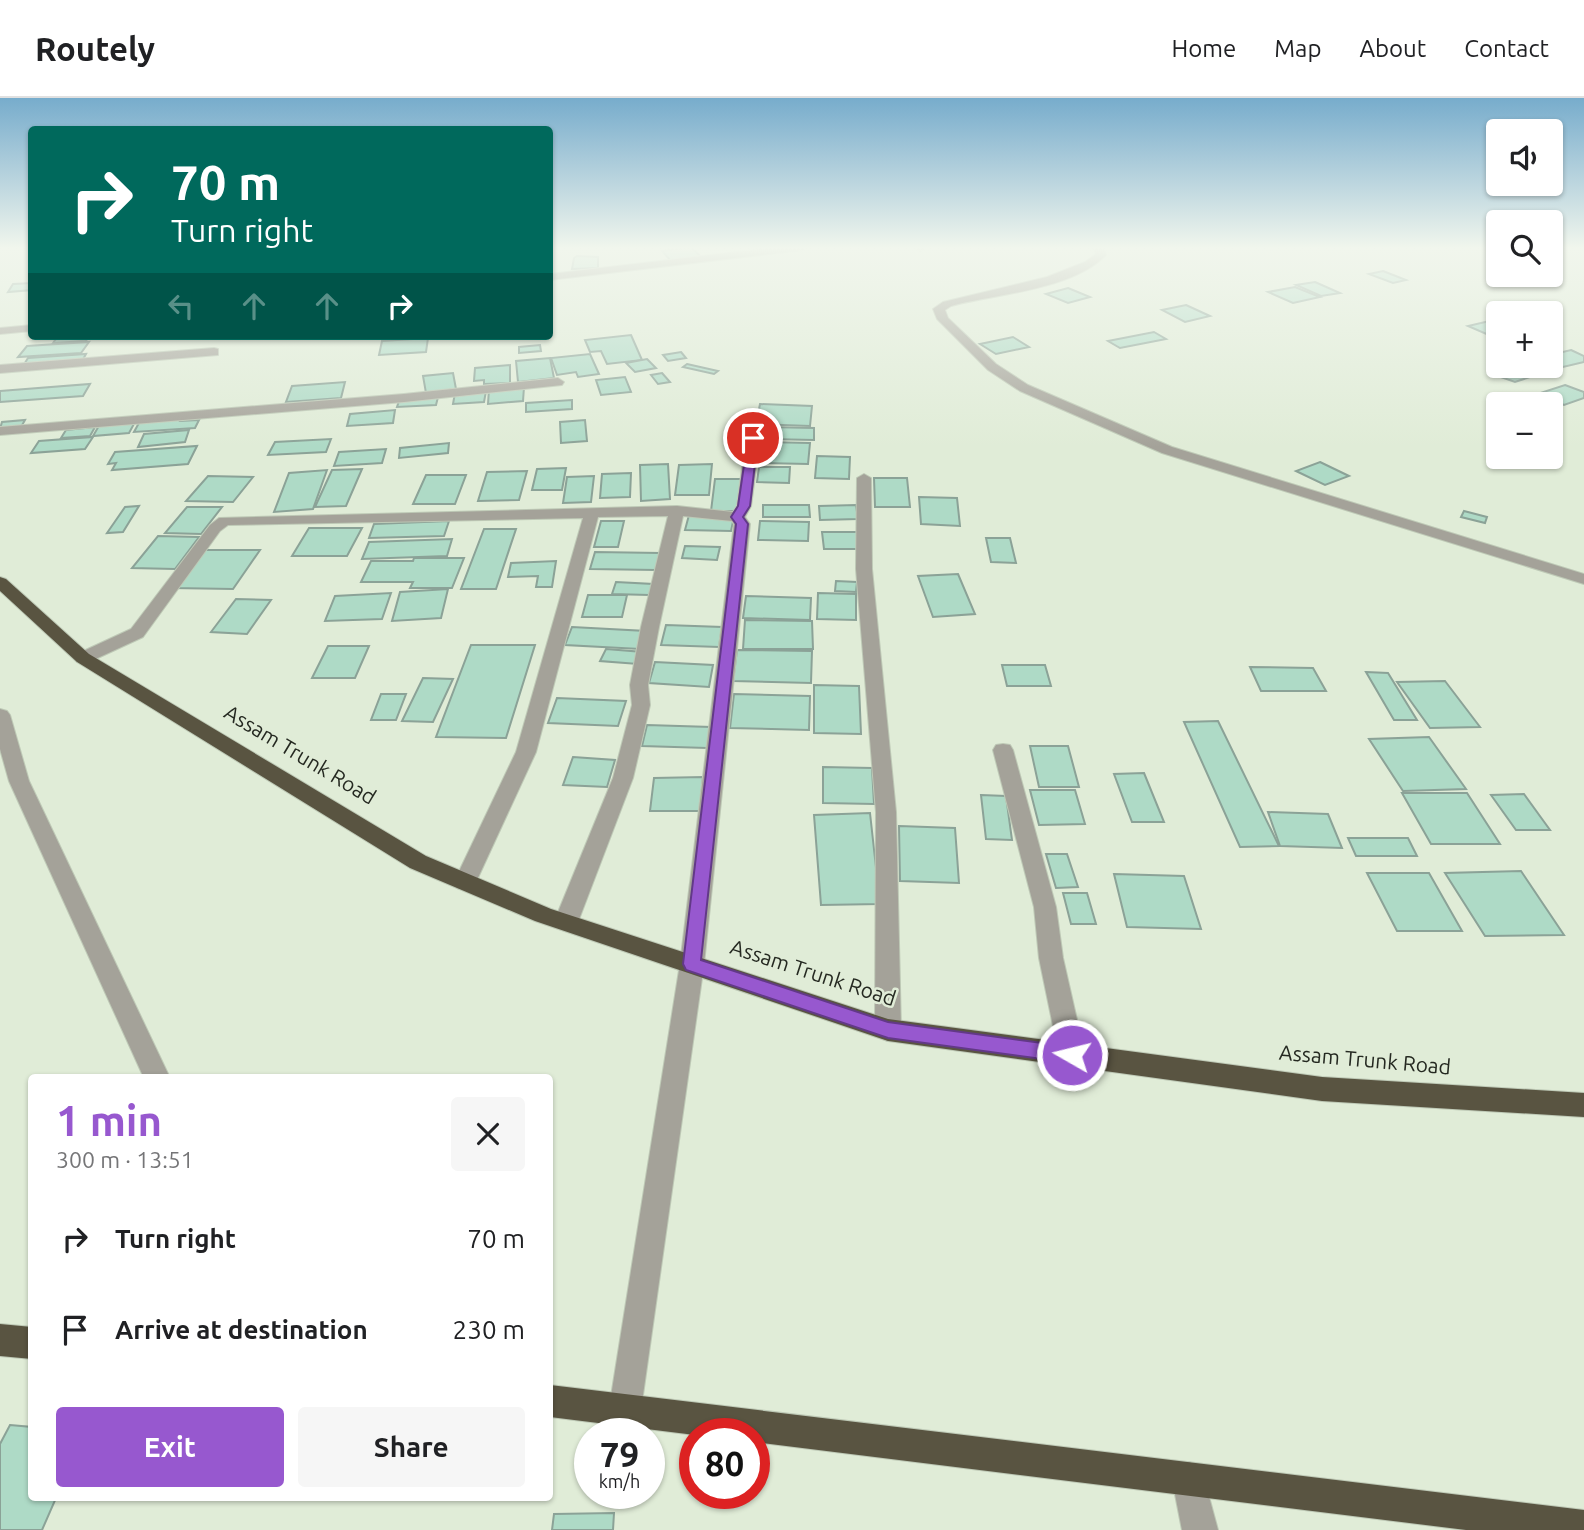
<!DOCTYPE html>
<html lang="en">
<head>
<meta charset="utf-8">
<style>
	body { margin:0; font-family:Ubuntu,sans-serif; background:#f6f6f6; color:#202124; height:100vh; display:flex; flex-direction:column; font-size:26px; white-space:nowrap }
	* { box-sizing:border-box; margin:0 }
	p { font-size:23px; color:#757577 }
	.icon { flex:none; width:38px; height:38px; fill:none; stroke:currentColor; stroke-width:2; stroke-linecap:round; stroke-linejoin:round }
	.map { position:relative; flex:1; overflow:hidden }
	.details { position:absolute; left:28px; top:976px; width:525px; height:427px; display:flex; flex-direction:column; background:#fff; border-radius:7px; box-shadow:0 2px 5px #0004 }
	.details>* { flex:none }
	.guide { position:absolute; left:28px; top:28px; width:525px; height:214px; border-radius:7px; box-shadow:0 2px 5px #0004; background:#00695c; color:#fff; overflow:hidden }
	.buttons { position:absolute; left:1486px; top:21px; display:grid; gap:14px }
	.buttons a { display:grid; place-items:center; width:77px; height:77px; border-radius:7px; background:#fff; box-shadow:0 2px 5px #0004; font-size:35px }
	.speed { position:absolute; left:574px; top:1320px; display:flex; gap:14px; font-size:35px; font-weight:700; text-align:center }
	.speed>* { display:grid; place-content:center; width:91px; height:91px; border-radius:50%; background:#fff; box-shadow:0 2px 5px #0004; line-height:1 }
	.speed small { font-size:18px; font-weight:400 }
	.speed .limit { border:10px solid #d22; background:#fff; color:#111 }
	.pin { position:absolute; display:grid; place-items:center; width:60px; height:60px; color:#fff; margin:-30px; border:4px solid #fff; border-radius:50%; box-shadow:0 2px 7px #0007 }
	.me { position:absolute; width:77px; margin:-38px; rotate:278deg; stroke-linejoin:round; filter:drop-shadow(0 0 5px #0008) }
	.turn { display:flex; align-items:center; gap:24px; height:147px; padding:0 28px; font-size:32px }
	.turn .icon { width:91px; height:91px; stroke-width:2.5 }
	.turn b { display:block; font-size:49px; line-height:60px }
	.lanes { display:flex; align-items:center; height:66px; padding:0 28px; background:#0003; justify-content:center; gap:35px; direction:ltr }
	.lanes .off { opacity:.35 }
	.round { display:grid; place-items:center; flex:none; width:74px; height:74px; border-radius:7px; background:#f6f6f6 }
	.headline { display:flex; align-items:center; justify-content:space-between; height:119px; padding:0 28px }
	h1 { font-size:42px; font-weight:600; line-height:52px; color:#9758cf }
	.button { display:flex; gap:14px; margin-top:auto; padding:14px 28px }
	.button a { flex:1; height:80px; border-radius:7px; background:#9758cf; color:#fff; font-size:28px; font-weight:600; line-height:80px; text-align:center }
	.button a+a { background:#f6f6f6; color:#202124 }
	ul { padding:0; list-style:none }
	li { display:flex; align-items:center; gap:21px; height:91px; padding:0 28px }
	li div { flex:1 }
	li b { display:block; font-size:26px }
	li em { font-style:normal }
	header { display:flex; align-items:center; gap:42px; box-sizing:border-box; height:98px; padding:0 35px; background:#fff; border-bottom:2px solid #e0e0e0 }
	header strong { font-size:33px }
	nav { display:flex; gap:38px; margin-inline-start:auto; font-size:24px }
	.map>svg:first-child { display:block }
</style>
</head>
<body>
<header>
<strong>Routely</strong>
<nav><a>Home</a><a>Map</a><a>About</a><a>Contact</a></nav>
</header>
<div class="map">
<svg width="1584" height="1432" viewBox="0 0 1584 1432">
	<rect width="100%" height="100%" fill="#e0ecd7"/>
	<!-- building -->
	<g fill="#aedac6" stroke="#8ba297" stroke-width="2">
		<path d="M691,149l10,10 -30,4 -9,-10z"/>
		<path d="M577,158l21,1v11l-26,1 2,-11z"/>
		<path d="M1383,173l23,9 -13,3 -24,-9z"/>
		<path d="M1315,184l25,11 -19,3 -25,-11z"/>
		<path d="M32,185v7l-24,2 5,-8z"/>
		<path d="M1295,189l25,10 -27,6 -25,-11z"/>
		<path d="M1068,190l22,9 -22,6 -22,-9z"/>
		<path d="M1186,207l24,11 -25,6 -23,-12z"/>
		<path d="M1498,221v20l-30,-13z"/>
		<path d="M1154,234l12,7 -46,9 -12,-7z"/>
		<path d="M631,237l11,25 -35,4 -6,-13 -11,1 -5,-12z"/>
		<path d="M58,238h31l-3,5 -33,2z"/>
		<path d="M1013,239l16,10 -33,7 -16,-10z"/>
		<path d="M428,240l-2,14 -47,3 3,-14z"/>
		<path d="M89,244l-8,11 -63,4 9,-11z"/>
		<path d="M540,247l1,6 -22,2v-6z"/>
		<path d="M1571,252l13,6v6l-21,5 -13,-7v-5z"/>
		<path d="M681,254l5,6 -18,3 -5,-6z"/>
		<path d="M86,256l-4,7 -59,5 5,-8z"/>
		<path d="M590,256l9,20 -21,3 -2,-5 -19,3 -6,-17z"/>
		<path d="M550,260l4,20 -36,4 -2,-21z"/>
		<path d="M647,261l9,9 -21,4 -9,-9z"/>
		<path d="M687,266l31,7 -4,3 -31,-7z"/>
		<path d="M510,267v18l-26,1v-4l-10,1 1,-13z"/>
		<path d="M1516,268h9l12,4 -5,2 7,2 -24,8 -23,-8z"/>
		<path d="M453,275l3,16 -30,4 -3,-17z"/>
		<path d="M662,275l8,9 -12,2 -7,-9z"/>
		<path d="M625,279l6,15 -30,3 -5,-15z"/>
		<path d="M345,284l-4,16 -55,4 6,-16z"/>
		<path d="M90,286l-7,12 -83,6v-11z"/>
		<path d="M1565,287l19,7v6l-20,7 -27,-11z"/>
		<path d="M524,289l-1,14 -35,3 1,-15z"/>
		<path d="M486,293l-2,11 -31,2 2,-11z"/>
		<path d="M438,299l-2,8 -39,2 3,-9z"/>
		<path d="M572,302v9l-46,3v-9z"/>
		<path d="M760,306l52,2 -2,20 -54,-2z"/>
		<path d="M395,312l-2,13 -46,3 3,-12z"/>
		<path d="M181,320l-1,3 19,-1 -4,8 -61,4 6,-11z"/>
		<path d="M25,322l-4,7 -21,2 2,-7z"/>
		<path d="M585,322l2,21 -26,2 -1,-21z"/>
		<path d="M135,324l-6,11 -36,3 7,-12z"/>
		<path d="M95,329l-5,9 -29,2 5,-8z"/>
		<path d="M768,329l46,1v12l-47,-1z"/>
		<path d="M189,332l-4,12 -47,5 6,-13z"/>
		<path d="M93,339l-8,12 -54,4 8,-12z"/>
		<path d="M331,341l-5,13 -58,3 7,-13z"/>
		<path d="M766,344l44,1 -2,21 -46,-1z"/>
		<path d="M449,345l-1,10 -49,5 1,-10z"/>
		<path d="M197,348l-9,18 -76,6 4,-7 -8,1 7,-12z"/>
		<path d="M386,351l-4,14 -48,3 5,-14z"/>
		<path d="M817,358l33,1 -1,22 -34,-1z"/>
		<path d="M1320,364l29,14 -24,9 -29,-14z"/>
		<path d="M668,366l2,35 -29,2 -1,-36z"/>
		<path d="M712,366l-3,31h-34l4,-30z"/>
		<path d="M759,369h31l-1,16 -32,-1z"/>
		<path d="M566,370l-4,22h-30l5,-21z"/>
		<path d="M362,371l-16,37 -31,1 17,-37z"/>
		<path d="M327,372l-14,39 -39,3 15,-39z"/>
		<path d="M527,373l-8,29 -41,1 9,-29z"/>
		<path d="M631,375l-1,24 -30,1 2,-24z"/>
		<path d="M426,377h40l-11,29h-42z"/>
		<path d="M208,378l45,1 -20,25 -47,-1z"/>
		<path d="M594,378l-3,26 -28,1 4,-26z"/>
		<path d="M874,380h33l3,29h-35z"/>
		<path d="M715,381h28l-3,32h-29z"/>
		<path d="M919,399l38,1 3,28 -39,-2z"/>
		<path d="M763,407h46l1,12h-47z"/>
		<path d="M856,407l2,14 -38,1 -1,-14z"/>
		<path d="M139,408l-16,26 -16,1 18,-26z"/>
		<path d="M187,409h35l-21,27 -36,-1z"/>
		<path d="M1464,413l23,6 -2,6 -24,-6z"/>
		<path d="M689,417l45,2 -3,14 -46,-1z"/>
		<path d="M449,423l-5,15 -75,2 5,-14z"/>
		<path d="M601,423h23l-6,26h-24z"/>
		<path d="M760,423l49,1 -1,19 -50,-1z"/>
		<path d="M309,430h53l-15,28h-55z"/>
		<path d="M484,431h32l-20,60h-35z"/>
		<path d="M822,434h36l2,17h-36z"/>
		<path d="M158,438l41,1 -24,32 -43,-1z"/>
		<path d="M986,440h24l6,25 -25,-1z"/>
		<path d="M452,441l-5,17 -85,3 7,-17z"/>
		<path d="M685,448l35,1 -3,13 -35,-2z"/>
		<path d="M203,452h57l-27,39 -60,-1z"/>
		<path d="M595,454l65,1 -4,17 -66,-1z"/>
		<path d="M414,460h50l-12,30h-42l3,-6h-52l10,-21h42z"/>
		<path d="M556,463l-4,26h-16l2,-11 -30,1 3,-14z"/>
		<path d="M958,476l17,40 -42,3 -15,-41z"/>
		<path d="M836,483l21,1 -1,10 -21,-1z"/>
		<path d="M616,484l37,2 -4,11 -37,-1z"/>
		<path d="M448,491l-7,29 -49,3 8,-29z"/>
		<path d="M391,495l-9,26 -57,2 10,-25z"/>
		<path d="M818,495l38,1v26l-39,-1z"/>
		<path d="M588,497h39l-5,22h-40z"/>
		<path d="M746,498l65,2 -1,22 -67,-2z"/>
		<path d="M236,501l35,1 -24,34 -36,-2z"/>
		<path d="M745,522l67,1 1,28h-70z"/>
		<path d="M666,527l56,2 -3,20 -58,-2z"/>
		<path d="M572,529l74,4 -6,18 -75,-4z"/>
		<path d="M471,547h64l-29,93 -70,-1z"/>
		<path d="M328,548h41l-14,32h-43z"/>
		<path d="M606,551l37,3 -5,12 -38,-3z"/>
		<path d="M737,552l75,1 -1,32 -78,-2z"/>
		<path d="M655,564l58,3 -4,22 -60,-4z"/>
		<path d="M1002,567h43l6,21h-44z"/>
		<path d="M1250,569l63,1 13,23h-65z"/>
		<path d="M1366,574l22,1 29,47h-23z"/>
		<path d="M423,580l30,1 -20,43 -31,-1z"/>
		<path d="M1445,583l35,46 -50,1 -33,-46z"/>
		<path d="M814,587l45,1 2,48 -47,-1z"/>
		<path d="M381,596h25l-10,26h-25z"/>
		<path d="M734,596l76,2 -1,34 -79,-2z"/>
		<path d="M557,600l69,3 -8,25 -70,-3z"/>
		<path d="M1218,623l61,125 -39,1 -56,-125z"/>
		<path d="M647,627l64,2 -4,21 -65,-2z"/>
		<path d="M1429,639l37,52 -63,2 -34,-52z"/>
		<path d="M1030,648h38l11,41h-40z"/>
		<path d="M573,659l42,3 -8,27 -44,-2z"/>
		<path d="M823,669l49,1 2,36 -51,-1z"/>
		<path d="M1144,675l20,49h-32l-18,-48z"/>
		<path d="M703,679l-3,34h-50l4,-33z"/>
		<path d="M1030,692h45l10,34 -46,1z"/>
		<path d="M1402,695h65l33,51h-69z"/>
		<path d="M1524,696l26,36h-34l-25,-35z"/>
		<path d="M981,697l25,1 6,44 -26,-1z"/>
		<path d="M1268,714l60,2 14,34 -62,-2z"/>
		<path d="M870,715l10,91 -59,1 -7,-90z"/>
		<path d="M899,728l56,2 4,55 -59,-2z"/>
		<path d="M1348,740h60l9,18h-61z"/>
		<path d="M1046,756h21l11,33 -22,1z"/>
		<path d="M1521,773l43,64 -79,1 -40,-63z"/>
		<path d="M1367,775h62l33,58h-65z"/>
		<path d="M1114,776l70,2 17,53 -74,-2z"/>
		<path d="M1063,795h24l9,31h-25z"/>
		<path d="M10,1327l22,2v71h24l-14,32h-42v-86z"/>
		<path d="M614,1415l-1,17h-61l2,-16z"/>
	</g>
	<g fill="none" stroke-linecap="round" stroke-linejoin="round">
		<defs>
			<g id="minor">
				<path d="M778,149h30l-5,3 -253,30v-6z"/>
				<path d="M913,149h11l1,1 -5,3z"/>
				<path d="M1093,149h10l3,8c-34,35 -110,39 -155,51l-6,4 3,8 48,46 32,21 144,62 412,127v10l-422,-131 -142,-62 -32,-21 -51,-51 -4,-10 10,-7 104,-25 38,-15 11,-8z"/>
				<path d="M32,227v6l-32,3v-6z"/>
				<path d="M214,250l4,1v6l-218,18v-8z"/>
				<path d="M558,280l6,4 -2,3 -158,17 -404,33v-8l404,-33z"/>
				<path d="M753,336l7,4 -9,68 -6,11 5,7 -46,440 -63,445 -4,12 -12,4 -12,-4 -4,-12 71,-445 54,-440 -2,-3 -49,-5 -24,111 -11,58 2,20 -17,73 -55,144 -4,6 -8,3 -8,-3 -4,-6 59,-144 19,-73 -2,-20 11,-58 27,-111 -70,1 -62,235 -60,130 -3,6 -8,2 -8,-2 -3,-6 62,-130 67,-234 -355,7 -8,6 -77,106 -54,25h-12l-3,-4 3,-4 54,-25 79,-104 9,-7 458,-12 56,6 4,-6 9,-68z"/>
				<path d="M864,376l7,4 1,91 24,243 5,218 -4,7 -9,4 -9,-4 -4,-7 1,-218 -20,-243 1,-91z"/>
				<path d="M0,611l7,2 3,4 19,66 141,297h-26l-135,-297 -9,-32z"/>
				<path d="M1003,646l7,1 3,5 43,157 7,51 22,97 -4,8 -9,3 -9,-3 -4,-8 -20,-97 -5,-51 -41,-157 3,-5z"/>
				<path d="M1189,1364l12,5 17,63h-36l-10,-51 5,-12z"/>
			</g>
			<g id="highway">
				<path d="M0,479l6,2 83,75 337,202 125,53 337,110 434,58 262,16v24l-262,-16 -434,-60 -353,-120 -125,-53 -333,-206 -77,-71z"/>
				<path d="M0,1226l32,3v32l-32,-3z"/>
				<path d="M550,1287l1034,125v20h-118l-712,-88v-9l-59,2 -145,-18z"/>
			</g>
		</defs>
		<!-- minor casing -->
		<use href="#minor" stroke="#bec9b6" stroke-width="2"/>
		<!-- highway casing -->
		<use href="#highway" stroke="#bec9b6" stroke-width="2"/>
		<!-- minor -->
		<use href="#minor" fill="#a4a299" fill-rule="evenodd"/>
		<!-- highway -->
		<use href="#highway" fill="#595441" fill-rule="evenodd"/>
	</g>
	<!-- sky -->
	<linearGradient id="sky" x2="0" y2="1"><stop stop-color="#77accc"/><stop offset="0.43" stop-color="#f1f6ed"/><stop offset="1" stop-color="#f1f6ed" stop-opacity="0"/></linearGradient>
	<rect width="1584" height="349" fill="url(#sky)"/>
	<!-- route -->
	<path fill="#9758cf" stroke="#623987" stroke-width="2" d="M753,337l5,3 -8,68 -7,11 5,7 -47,436 187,62 184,25 7,2 2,6 -2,6 -7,2 -184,-25 -202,-68 -3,-6 53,-440 -5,-7 7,-11 10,-68z"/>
	<g text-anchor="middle" stroke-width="5" stroke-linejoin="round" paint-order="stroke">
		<!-- street labels -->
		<g font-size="21" fill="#252921" stroke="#e0ecd7">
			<text transform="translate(300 657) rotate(31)" y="7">Assam Trunk Road</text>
			<text transform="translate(813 875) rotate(18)" y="7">Assam Trunk Road</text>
			<text transform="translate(1365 962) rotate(5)" y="7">Assam Trunk Road</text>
		</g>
	</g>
</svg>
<div class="buttons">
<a><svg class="icon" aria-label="sound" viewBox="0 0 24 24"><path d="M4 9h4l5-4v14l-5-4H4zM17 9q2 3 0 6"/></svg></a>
<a><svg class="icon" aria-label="search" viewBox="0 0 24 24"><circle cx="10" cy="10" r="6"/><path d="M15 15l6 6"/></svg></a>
<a>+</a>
<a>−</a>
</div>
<div class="speed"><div>79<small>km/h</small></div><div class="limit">80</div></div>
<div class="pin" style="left:753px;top:340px;background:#d93025"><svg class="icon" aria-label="arrive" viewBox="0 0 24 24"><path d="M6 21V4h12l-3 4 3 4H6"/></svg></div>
<svg class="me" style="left:1072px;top:957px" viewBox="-20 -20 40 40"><circle r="17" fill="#9758cf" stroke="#fff" stroke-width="3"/><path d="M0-11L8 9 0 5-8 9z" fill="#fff"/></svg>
<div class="guide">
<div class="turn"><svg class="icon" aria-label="right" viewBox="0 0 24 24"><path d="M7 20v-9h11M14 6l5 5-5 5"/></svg><div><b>70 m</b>Turn right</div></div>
<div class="lanes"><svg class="icon off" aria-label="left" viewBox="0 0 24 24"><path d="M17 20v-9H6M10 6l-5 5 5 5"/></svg><svg class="icon off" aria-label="ahead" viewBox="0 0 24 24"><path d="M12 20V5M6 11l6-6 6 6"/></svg><svg class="icon off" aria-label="ahead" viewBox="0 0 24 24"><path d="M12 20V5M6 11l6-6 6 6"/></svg><svg class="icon" aria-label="right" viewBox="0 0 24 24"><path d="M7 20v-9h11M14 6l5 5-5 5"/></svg></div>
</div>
<section class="details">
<div class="headline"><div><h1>1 min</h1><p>300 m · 13:51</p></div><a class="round"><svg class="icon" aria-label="close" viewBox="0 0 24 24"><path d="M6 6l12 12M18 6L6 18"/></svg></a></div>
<ul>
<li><svg class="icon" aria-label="right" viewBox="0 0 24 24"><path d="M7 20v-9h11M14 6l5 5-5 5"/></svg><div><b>Turn right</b></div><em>70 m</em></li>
<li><svg class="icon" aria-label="arrive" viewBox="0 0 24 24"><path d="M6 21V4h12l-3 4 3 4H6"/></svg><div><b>Arrive at destination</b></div><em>230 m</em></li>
</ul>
<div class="button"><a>Exit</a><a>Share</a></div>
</section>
</div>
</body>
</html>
